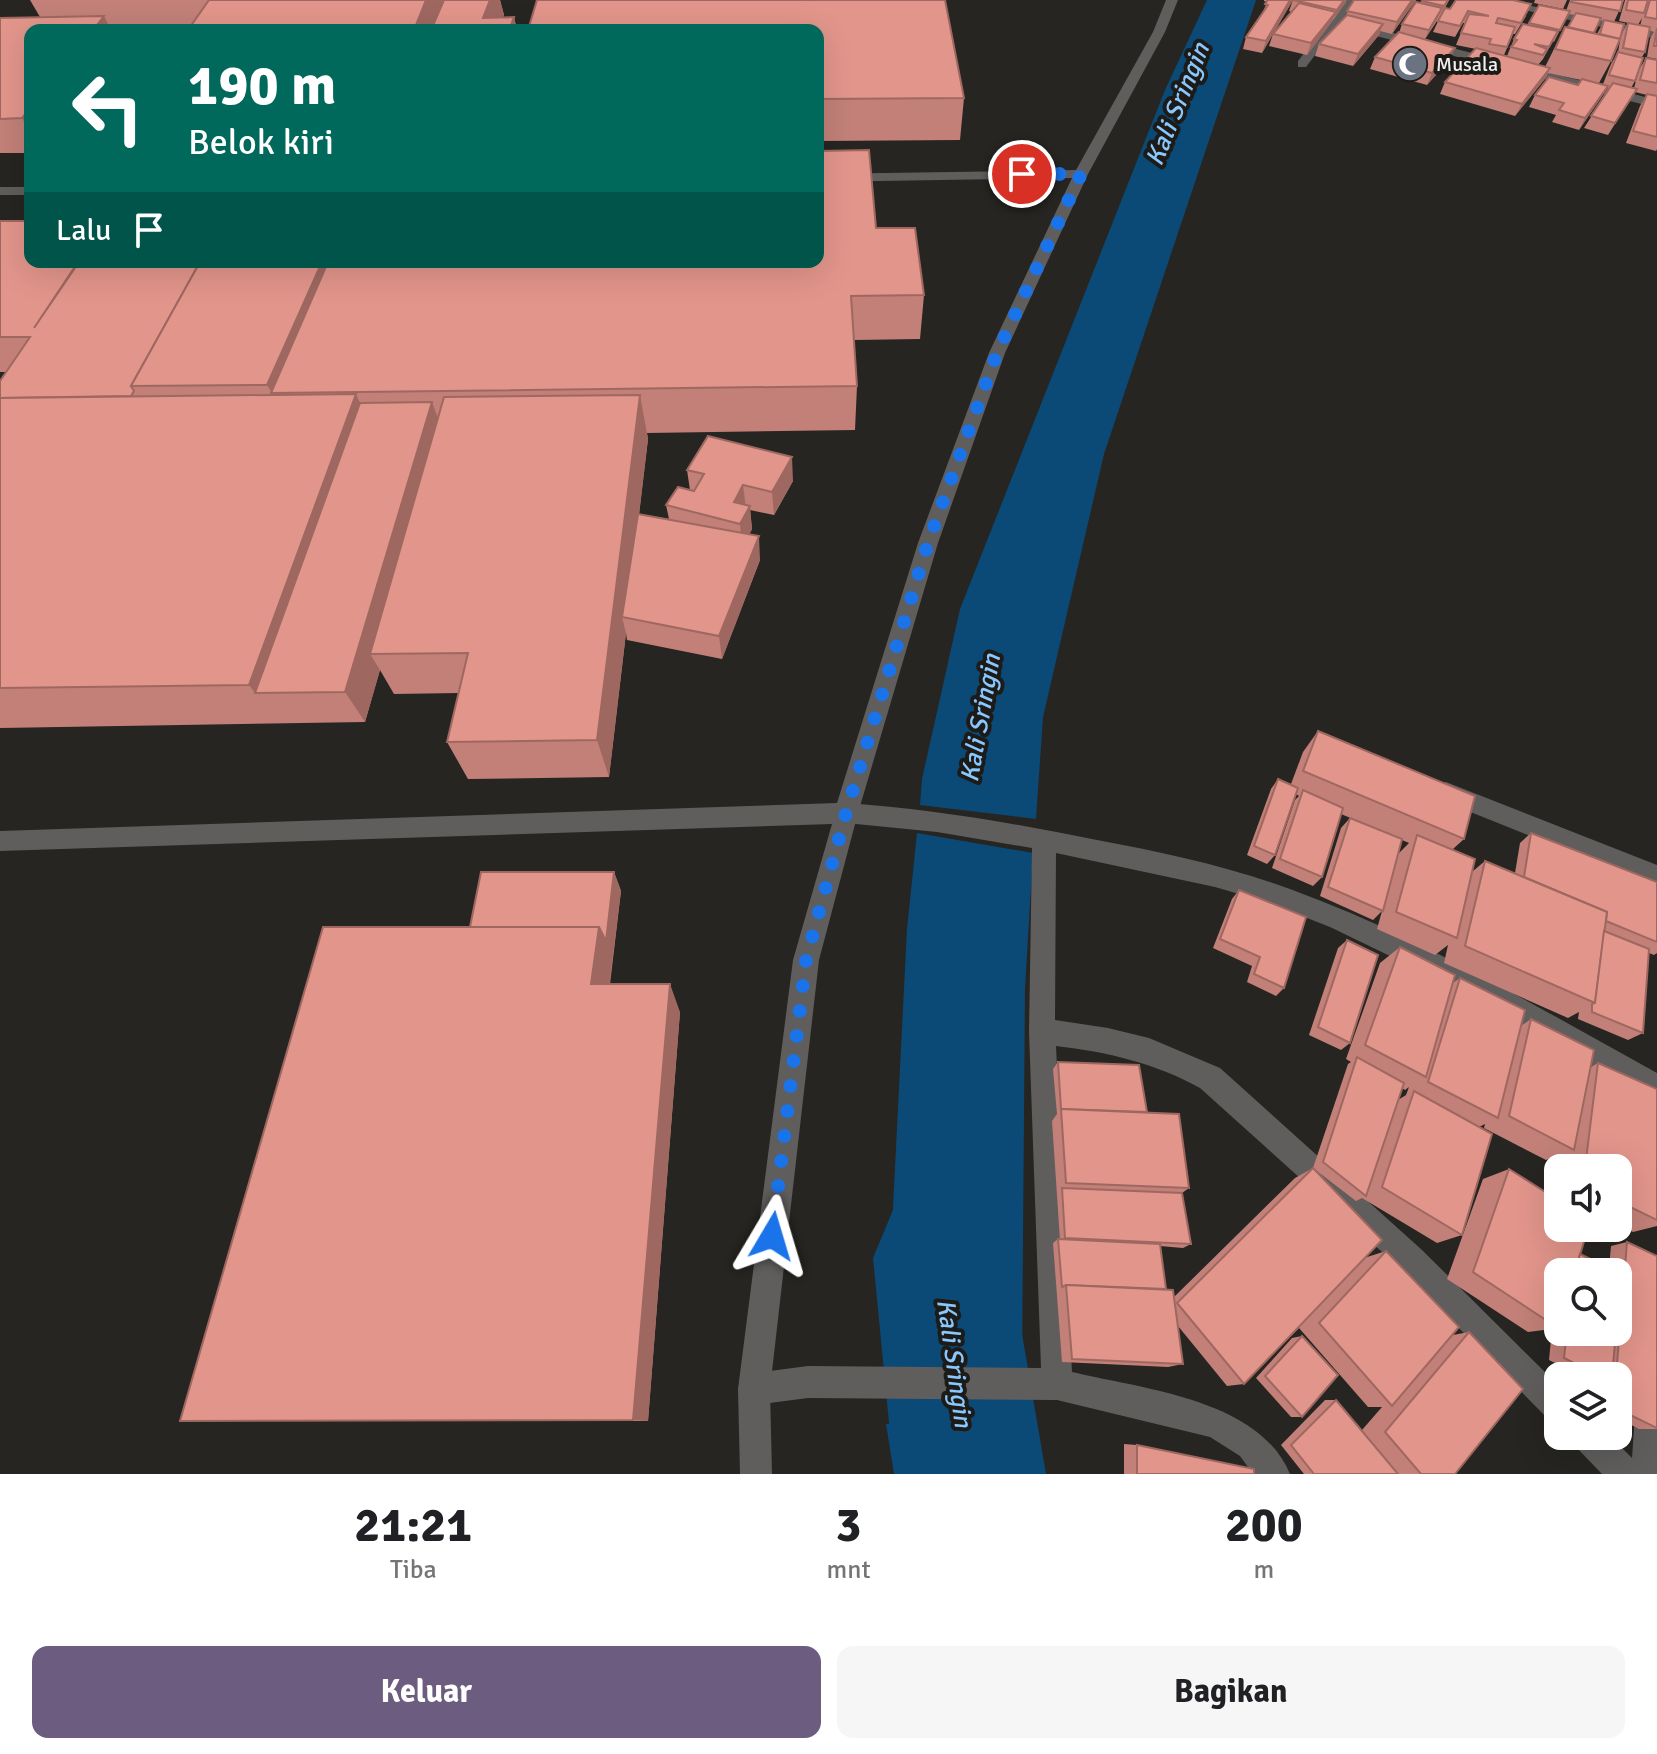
<!DOCTYPE html>
<html lang="id">
<head>
<meta charset="utf-8">
<style>
	body { margin:0; font-family:Signika,sans-serif; background:#f6f6f6; color:#202124; height:100vh; display:flex; flex-direction:column; font-size:30px; white-space:nowrap }
	* { box-sizing:border-box; margin:0 }
	p { font-size:26px; color:#757577 }
	.icon { flex:none; width:44px; height:44px; fill:none; stroke:currentColor; stroke-width:2; stroke-linecap:round; stroke-linejoin:round }
	.map { position:relative; height:1474px; overflow:hidden }
	.sheet { display:flex; flex-direction:column; background:#fff; flex:1 }
	.sheet>* { flex:none }
	.guide { position:absolute; left:24px; top:24px; width:800px; height:244px; border-radius:16px; box-shadow:0 8px 32px #0002; background:#00695c; color:#fff; overflow:hidden }
	.fabs { position:absolute; left:1544px; top:1154px; display:grid; gap:16px }
	.fabs a { display:grid; place-items:center; width:88px; height:88px; border-radius:16px; background:#fff; box-shadow:0 8px 32px #0002; font-size:40px }
	.pin { position:absolute; display:grid; place-items:center; width:68px; height:68px; color:#fff; margin:-34px; border:4px solid #fff; border-radius:50%; box-shadow:0 2px 8px #0007 }
	.me { position:absolute; width:88px; margin:-44px; rotate:7deg; stroke-linejoin:round; filter:drop-shadow(0 0 6px #0008) }
	.turn { display:flex; align-items:center; gap:28px; height:168px; padding:0 32px; font-size:36px }
	.turn .icon { width:104px; height:104px; stroke-width:2.5 }
	.turn b { display:block; font-size:56px; line-height:68px }
	.then { display:flex; align-items:center; height:76px; padding:0 32px; background:#0003; gap:16px; font-size:30px }
	.eta { display:flex; justify-content:space-evenly; align-items:center; height:136px; text-align:center }
	.eta b { font-size:48px; font-weight:800; line-height:56px }
	.primary-button { display:flex; gap:16px; margin-top:auto; padding:16px 32px }
	.primary-button a { flex:1; height:92px; border-radius:16px; background:#6c5c7f; color:#fff; font-size:32px; font-weight:800; line-height:92px; text-align:center }
	.primary-button a+a { background:#f6f6f6; color:#202124 }
	.map>svg:first-child { display:block }
</style>
</head>
<body>
<div class="map">
<svg width="1657" height="1474" viewBox="0 0 1657 1474">
	<rect width="100%" height="100%" fill="#262521"/>
	<!-- water -->
	<g fill="#0b4a76">
		<path d="M1207,0h49l-152,454 -61,263 -7,102 -116,-14 2,-26 38,-170 205,-519z"/>
		<path d="M917,833l116,20 -8,136 -3,375 -137,3 22,-438z"/>
		<path d="M1023,1407l11,67h-140l-8,-50z"/>
	</g>
	<g fill="none" stroke-linecap="round" stroke-linejoin="round">
		<!-- river -->
		<path fill="#0b4a76" fill-rule="evenodd" d="M941,1190l48,20 20,48 37,216h-152l-21,-216 20,-48z"/>
		<!-- service -->
		<g fill="#605d5d" fill-rule="evenodd">
			<path d="M1166,0h12l-13,32 -77,142 -83,179 -67,190 -80,270 -39,147 -49,429 2,85h-32l-2,-85 55,-429 39,-136 -832,27v-20l837,-28 81,-260 71,-190 83,-175 -254,4v-8l258,-4 77,-138z"/>
			<rect x="0" y="187" width="30" height="8"/>
		</g>
		<!-- minor -->
		<g fill="#605d5d" fill-rule="evenodd">
			<path d="M1345,0h12l-15,20 315,80v8l-320,-82 -31,41h-8v-6z"/>
			<path d="M1478,0h23l156,31v8z"/>
			<path d="M1446,782l211,83v22l-219,-88 -3,-7 3,-7z"/>
			<path d="M846,803c85,6 168,20 251,37 65,12 130,26 193,49 129,47 247,118 367,184v29l-234,-130 -93,-45 -64,-25 -51,-15 -159,-34 -1,167 53,8 41,10 71,30 202,182 136,135v38l-11,-5 -145,-148 -202,-182c-45,-25 -93,-36 -144,-42l16,326c71,17 187,27 218,102h-37l-13,-18 -30,-19 -153,-37 -249,-2 -54,7 -11,-5 -5,-11 5,-11 11,-5 54,-7 233,2 -12,-336 3,-184 -95,-16 -91,-9 -8,-3 -4,-7 4,-7z"/>
			<path d="M1652,1383l5,2v89h-55l-26,-27 -5,-11h39l22,22 4,-59 5,-11z"/>
		</g>
	</g>
	<!-- wall -->
	<g fill="#c28078" fill-rule="evenodd">
		<path d="M30,0h470l4,15 -1,2h11l3,13h-329l2,-4 -80,2 1,2h-81v123h-30v-135l40,-1z"/>
		<path d="M1264,0h29l-20,34 19,-22 -3,-1 4,-11 53,2 -39,53 -38,-9 4,-12 -11,19 -19,-4 3,-12 17,-25 4,-10 -3,-1z"/>
		<path d="M1354,0h62l-24,34 -12,-3 -1,4 -26,31 -38,-10 4,-12 26,-27z"/>
		<path d="M1423,0h26l-4,8 81,8 -11,18h-2l-9,21 3,1 7,-17 14,-14 11,-20 27,6 4,-11h54l-10,22 -3,39 -12,22 4,1 8,-20 7,-12 3,-17 7,-12 12,3 2,-8 -4,7 -19,-4 6,-21h32v59l-10,-2 3,-18 4,-7 -5,-2 -4,22 -3,5 -7,24 -4,7h3l5,-18 7,-12 11,2v89l-1,2 -30,-8 14,-37 7,-11 -12,-3 -27,43 -24,-7 25,-39 -2,-1 -28,42 -27,-8 4,-7 -27,-8 6,-12 43,-10 3,-5 -33,-7 -4,7 -29,36 -75,-22 5,-12 31,-33 -20,-4 9,-22h-2l-8,14 -22,-5 8,-17 -16,24 25,20 -23,26 -57,-16 5,-12 24,-24 3,-9zM1568,14l7,1 -7,12h-3l-20,40 -7,-2 5,-6 10,-18 1,1zM1600,20l4,1 -7,13 -3,-1z"/>
		<path d="M1535,0h32l-4,9 -29,-6z"/>
		<path d="M818,30l146,68 -4,42 -142,1z"/>
		<path d="M0,221l876,7 48,67 -4,44 -66,1 3,46 -2,44 -208,3 1,6 -9,75 30,5 -3,-14 24,-15 -3,-20 106,11 -19,34 -24,-5 2,19 -3,6 11,25 -38,99 -95,-19 -1,-7 -17,144 -141,2 -21,-37 12,-49 -65,1 -14,-24 -15,52 -365,6v-347l6,-9h-6z"/>
		<path d="M1318,731l146,108 -11,10 20,22 12,-10 30,12 5,-30 11,-10 126,49v71l-3,2 -5,-2 -6,80 -15,7 -50,-21 1,-7 -11,6 -124,-55 4,-18 -13,10 -58,-26 5,-18 -9,9 -53,-24 21,-68 9,-10 10,4 -19,-8 -19,63 -9,9 -41,-18 23,-68 4,-4 -3,-2 -21,61 -8,9 -20,-9 24,-66 7,-10 13,5 12,-32zM1402,840l7,3 -11,11z"/>
		<path d="M614,872l7,19 -11,93 70,28 -32,409h-468l290,-494z"/>
		<path d="M1239,890l45,98 -8,8 -29,-14 5,-16 -39,-18 19,-49z"/>
		<path d="M1347,940l3,103 -9,7 -32,-15 29,-87z"/>
		<path d="M1400,947l53,36 7,-5 61,48 10,-7 60,48 7,-4 59,26v137l-24,6 -15,-7v-57h-60v28l-4,-1 6,-40 -14,5 -62,-32 1,-4 -6,3 -17,108 -25,8 -75,-45 -6,3 -43,-33 35,-104 3,-2 -5,-3 34,-96zM1409,1087l-3,8 -8,5 4,-12 3,2z"/>
		<path d="M1058,1062l88,51 43,75 -7,5 9,51 -8,4 -23,-2 6,43 8,8 121,-119 18,-10 51,90 22,-7 67,84 16,-3 -14,142h-151l-23,-29 44,-45h11l26,30 20,-23h-14l-69,-79 -55,56 -17,2 -49,-60 5,38 -15,3 -106,-5 -9,-119 5,-4 2,1 -8,-119 5,-7 -4,-45z"/>
		<path d="M1509,1169l71,85 29,14 2,-22 16,-4 30,187h-18l-21,-11v-42h-37l-32,-16 3,-31 -24,3 -81,-53 36,-100zM1558,1272h60v60h-60z"/>
		<path d="M1302,1336v81h-11l-35,-39 36,-40z"/>
		<path d="M1124,1444l13,1 117,29h-130z"/>
	</g>
	<!-- shaded-wall -->
	<g fill="#9e6861">
		<path d="M426,0h27l-11,30h-28z"/>
		<path d="M490,0h10l4,15 -6,15 -15,-12z"/>
		<path d="M1290,0h3l-31,53 4,-12z"/>
		<path d="M1344,0h3l-14,21 4,-11z"/>
		<path d="M1412,0h4l-24,34 5,-12z"/>
		<path d="M1442,8l-5,11 -13,22 5,-11z"/>
		<path d="M1336,12l-5,11 -24,32 4,-12z"/>
		<path d="M104,16l7,14h-18z"/>
		<path d="M514,17l3,13h-8z"/>
		<path d="M1383,24l-4,11 -26,31 5,-12z"/>
		<path d="M1455,48l-5,11 -23,26 5,-12z"/>
		<path d="M1550,68l-6,12 -29,36 7,-12z"/>
		<path d="M1608,86l-7,12 -22,32 6,-12z"/>
		<path d="M30,108v24l-8,-14z"/>
		<path d="M322,262h37l-87,131 -5,-8z"/>
		<path d="M356,394l20,44 -121,255 -6,-8z"/>
		<path d="M640,395l8,44 -21,179 -5,-1 4,16 -17,144 -12,-37z"/>
		<path d="M432,402l13,35 -75,217 10,16 -15,52 -20,-30z"/>
		<path d="M792,457l1,24 -19,34 -2,-23z"/>
		<path d="M743,485l3,23 -12,-6z"/>
		<path d="M750,506l2,23 -10,18 -2,-23z"/>
		<path d="M759,536l1,24 -38,99 -3,-23z"/>
		<path d="M614,872l7,19 -15,121 -15,-28 8,-57z"/>
		<path d="M670,984l10,28 -32,409 -15,-1z"/>
	</g>
	<!-- building -->
	<g fill="#e2958b" stroke="#9e6861" stroke-width="2">
		<path d="M209,0h217l-12,30h-226z"/>
		<path d="M444,0h46l-7,18 31,-1 -5,13h-78z"/>
		<path d="M537,0h408l19,98 -146,1v-69h-290z"/>
		<path d="M1268,0h22l-24,41 -20,-4 22,-32 -3,-1z"/>
		<path d="M1293,0h51l-7,10z"/>
		<path d="M1354,0h58l-15,22 -50,-11z"/>
		<path d="M1423,0h25l-4,6 -22,-5z"/>
		<path d="M1456,0h57l18,4 -10,19 -23,-5 -2,5 19,4 -8,20 -18,-3 2,-5 -30,-6 8,-19 20,2 -21,-5 -8,15 -22,-5 7,-13 5,1z"/>
		<path d="M1572,0h51l-3,11 -49,-9z"/>
		<path d="M1628,0h20l-4,13 -18,-3z"/>
		<path d="M1650,0h7v19l-12,-2z"/>
		<path d="M1416,2l26,6 -13,22 -27,-6z"/>
		<path d="M1299,3l37,9 -25,31 -38,-9z"/>
		<path d="M1539,5l31,6 -10,19 -31,-7z"/>
		<path d="M1576,13l25,5 -7,15 -26,-6z"/>
		<path d="M1347,15l36,9 -25,30 -39,-10z"/>
		<path d="M104,16l-11,14h-63v78l-8,10 -22,1v-101z"/>
		<path d="M1604,20l20,4 -4,15 -20,-5z"/>
		<path d="M1628,23l22,4 -5,25 -22,-4z"/>
		<path d="M1523,24l35,7 -9,16 -15,-3 13,5 -4,6 -32,-8 6,-7 -3,-1z"/>
		<path d="M1565,27l55,12 -9,22 -56,-12z"/>
		<path d="M1657,28v18h-3z"/>
		<path d="M1399,32l56,16 -23,25 -57,-16z"/>
		<path d="M1476,48l74,20 -28,36 -77,-22z"/>
		<path d="M1618,52l25,6 -8,23 -26,-6z"/>
		<path d="M1646,58l11,2v23l-17,-3z"/>
		<path d="M1549,77l29,8 4,-6 26,7 -23,32 -26,-8 5,-7 -29,-8z"/>
		<path d="M1613,83l24,6 -22,34 -24,-7z"/>
		<path d="M1647,94l10,2v41l-24,-6z"/>
		<path d="M869,150l7,78h39l9,67 -73,1 6,90 -586,7 57,-131h490v-111z"/>
		<path d="M0,221h30v41h48l-44,66 45,-66h121l-69,124 3,5 -3,5 -131,2v-17l30,-44h-30z"/>
		<path d="M200,262h122l-55,123 -136,1z"/>
		<path d="M356,394l-107,291 -249,3v-290z"/>
		<path d="M640,395l-43,345 -150,2 21,-89 -98,1 74,-257z"/>
		<path d="M432,402l-87,290 -90,1 105,-290z"/>
		<path d="M708,436l84,21 -20,35 -29,-7 -9,17 16,4 -10,18 -74,-19 12,-18 16,4 10,-17 -17,-4z"/>
		<path d="M638,514l121,22 -40,100 -97,-19z"/>
		<path d="M1318,731l157,65 -11,43 -161,-68z"/>
		<path d="M1278,779l20,9 -23,67 -21,-9z"/>
		<path d="M1303,790l40,18 -21,69 -42,-18z"/>
		<path d="M1350,818l52,21 -19,72 -55,-24z"/>
		<path d="M1531,833l126,49v60l-51,-21 1,-9 -83,-35z"/>
		<path d="M1417,835l58,24 -18,79 -61,-26z"/>
		<path d="M1485,861l122,51 -12,91 -130,-57z"/>
		<path d="M481,872h133l-8,69 -7,-14h-129z"/>
		<path d="M1239,890l67,27 -22,71 -30,-14 6,-17 -40,-18z"/>
		<path d="M323,927h276l-8,57h79l-37,436 -453,1z"/>
		<path d="M1604,931l45,18 -6,84 -51,-21v-8l3,-1z"/>
		<path d="M1347,940l31,15 -28,88 -32,-16z"/>
		<path d="M1400,947l55,28 -29,102 -61,-32z"/>
		<path d="M1460,978l65,32 -27,108 -70,-36z"/>
		<path d="M1531,1019l63,31 -20,100 -65,-34z"/>
		<path d="M1357,1057l47,26 -38,113 -43,-34z"/>
		<path d="M1058,1062l81,3 8,47 -86,-3z"/>
		<path d="M1598,1063l59,26v131l-39,-19v-33h-33z"/>
		<path d="M1414,1091l78,43 -30,101 -80,-48z"/>
		<path d="M1061,1109l118,5 10,74 -123,-5z"/>
		<path d="M1313,1168l69,72 -138,144 -67,-81z"/>
		<path d="M1509,1169l49,31v28h30l-13,44h-17v56l-85,-56z"/>
		<path d="M1062,1188l120,5 9,51 -126,-6z"/>
		<path d="M1058,1239l102,5 6,45 -100,-4 -4,2z"/>
		<path d="M1627,1242l30,14v172l-39,-19v-33h-2z"/>
		<path d="M1386,1251l73,76 -67,79 -73,-83z"/>
		<path d="M1580,1254l37,18h-42z"/>
		<path d="M1618,1272l3,2 -3,31z"/>
		<path d="M1066,1285l107,5 10,74 -111,-5z"/>
		<path d="M1469,1332l54,57 -68,85h-34l-36,-42z"/>
		<path d="M1567,1332h49l-4,44h-12l-36,-18z"/>
		<path d="M1302,1336l36,39 -36,42 -37,-41z"/>
		<path d="M1336,1400l62,74h-84l-23,-29z"/>
		<path d="M1137,1445l117,24v5h-117z"/>
	</g>
	<g fill="none" stroke-linecap="round" stroke-linejoin="round">
		<!-- route -->
		<path stroke="#1a73e8" stroke-width="14" stroke-dasharray="0 25.2" d="M772,1236l34,-276 40,-147 82,-270 69,-190 84,-179h-59"/>
	</g>
	<!-- icons -->
	<defs>
		<symbol id="mosque-disc" viewBox="-11 -11 22 22"><circle r="9.5" fill="#6b7280" stroke="#1d1b18"/><path d="M3.5-4.9A6 6 0 1 0 3.5 4.9A5 5 0 1 1 3.5-4.9Z" fill="#fff"/></symbol>
	</defs>
	<g fill-rule="evenodd">
		<use href="#mosque-disc" x="1390" y="44" width="40" height="40"/>
	</g>
	<g text-anchor="middle" stroke-width="8" stroke-linejoin="round" paint-order="stroke">
		<!-- far-poi labels -->
		<g font-size="20" fill="#f0efed" stroke="#1d1b18" text-anchor="start">
			<text x="1436" y="71">Musala</text>
		</g>
		<!-- water labels -->
		<g font-size="26" font-style="italic" fill="#89c7fd" stroke="#1d1b18">
			<text transform="translate(1177 104) rotate(-68)" y="9">Kali Sringin</text>
			<text transform="translate(980 718) rotate(-80)" y="9">Kali Sringin</text>
			<text transform="translate(955 1363) rotate(82)" y="9">Kali Sringin</text>
		</g>
	</g>
</svg>
<div class="fabs">
<a><svg class="icon" aria-label="sound" viewBox="0 0 24 24"><path d="M4 9h4l5-4v14l-5-4H4zM17 9q2 3 0 6"/></svg></a>
<a><svg class="icon" aria-label="search" viewBox="0 0 24 24"><circle cx="10" cy="10" r="6"/><path d="M15 15l6 6"/></svg></a>
<a><svg class="icon" aria-label="layers" viewBox="0 0 24 24"><path d="M12 4l9 5-9 5-9-5zM3 14l9 5 9-5"/></svg></a>
</div>
<div class="pin" style="left:1022px;top:174px;background:#d93025"><svg class="icon" aria-label="arrive" viewBox="0 0 24 24"><path d="M6 21V4h12l-3 4 3 4H6"/></svg></div>
<svg class="me" style="left:772px;top:1236px" viewBox="-20 -20 40 40"><path d="M0-17L14 15 0 8-14 15z" fill="#1a73e8" stroke="#fff" stroke-width="4"/></svg>
<div class="guide">
<div class="turn"><svg class="icon" aria-label="left" viewBox="0 0 24 24"><path d="M17 20v-9H6M10 6l-5 5 5 5"/></svg><div><b>190 m</b>Belok kiri</div></div>
<div class="then">Lalu<svg class="icon" aria-label="arrive" viewBox="0 0 24 24"><path d="M6 21V4h12l-3 4 3 4H6"/></svg></div>
</div>
</div>
<section class="sheet">
<div class="eta">
<div><b>21:21</b><p>Tiba</p></div>
<div><b>3</b><p>mnt</p></div>
<div><b>200</b><p>m</p></div>
</div>
<div class="primary-button"><a>Keluar</a><a>Bagikan</a></div>
</section>
</body>
</html>
